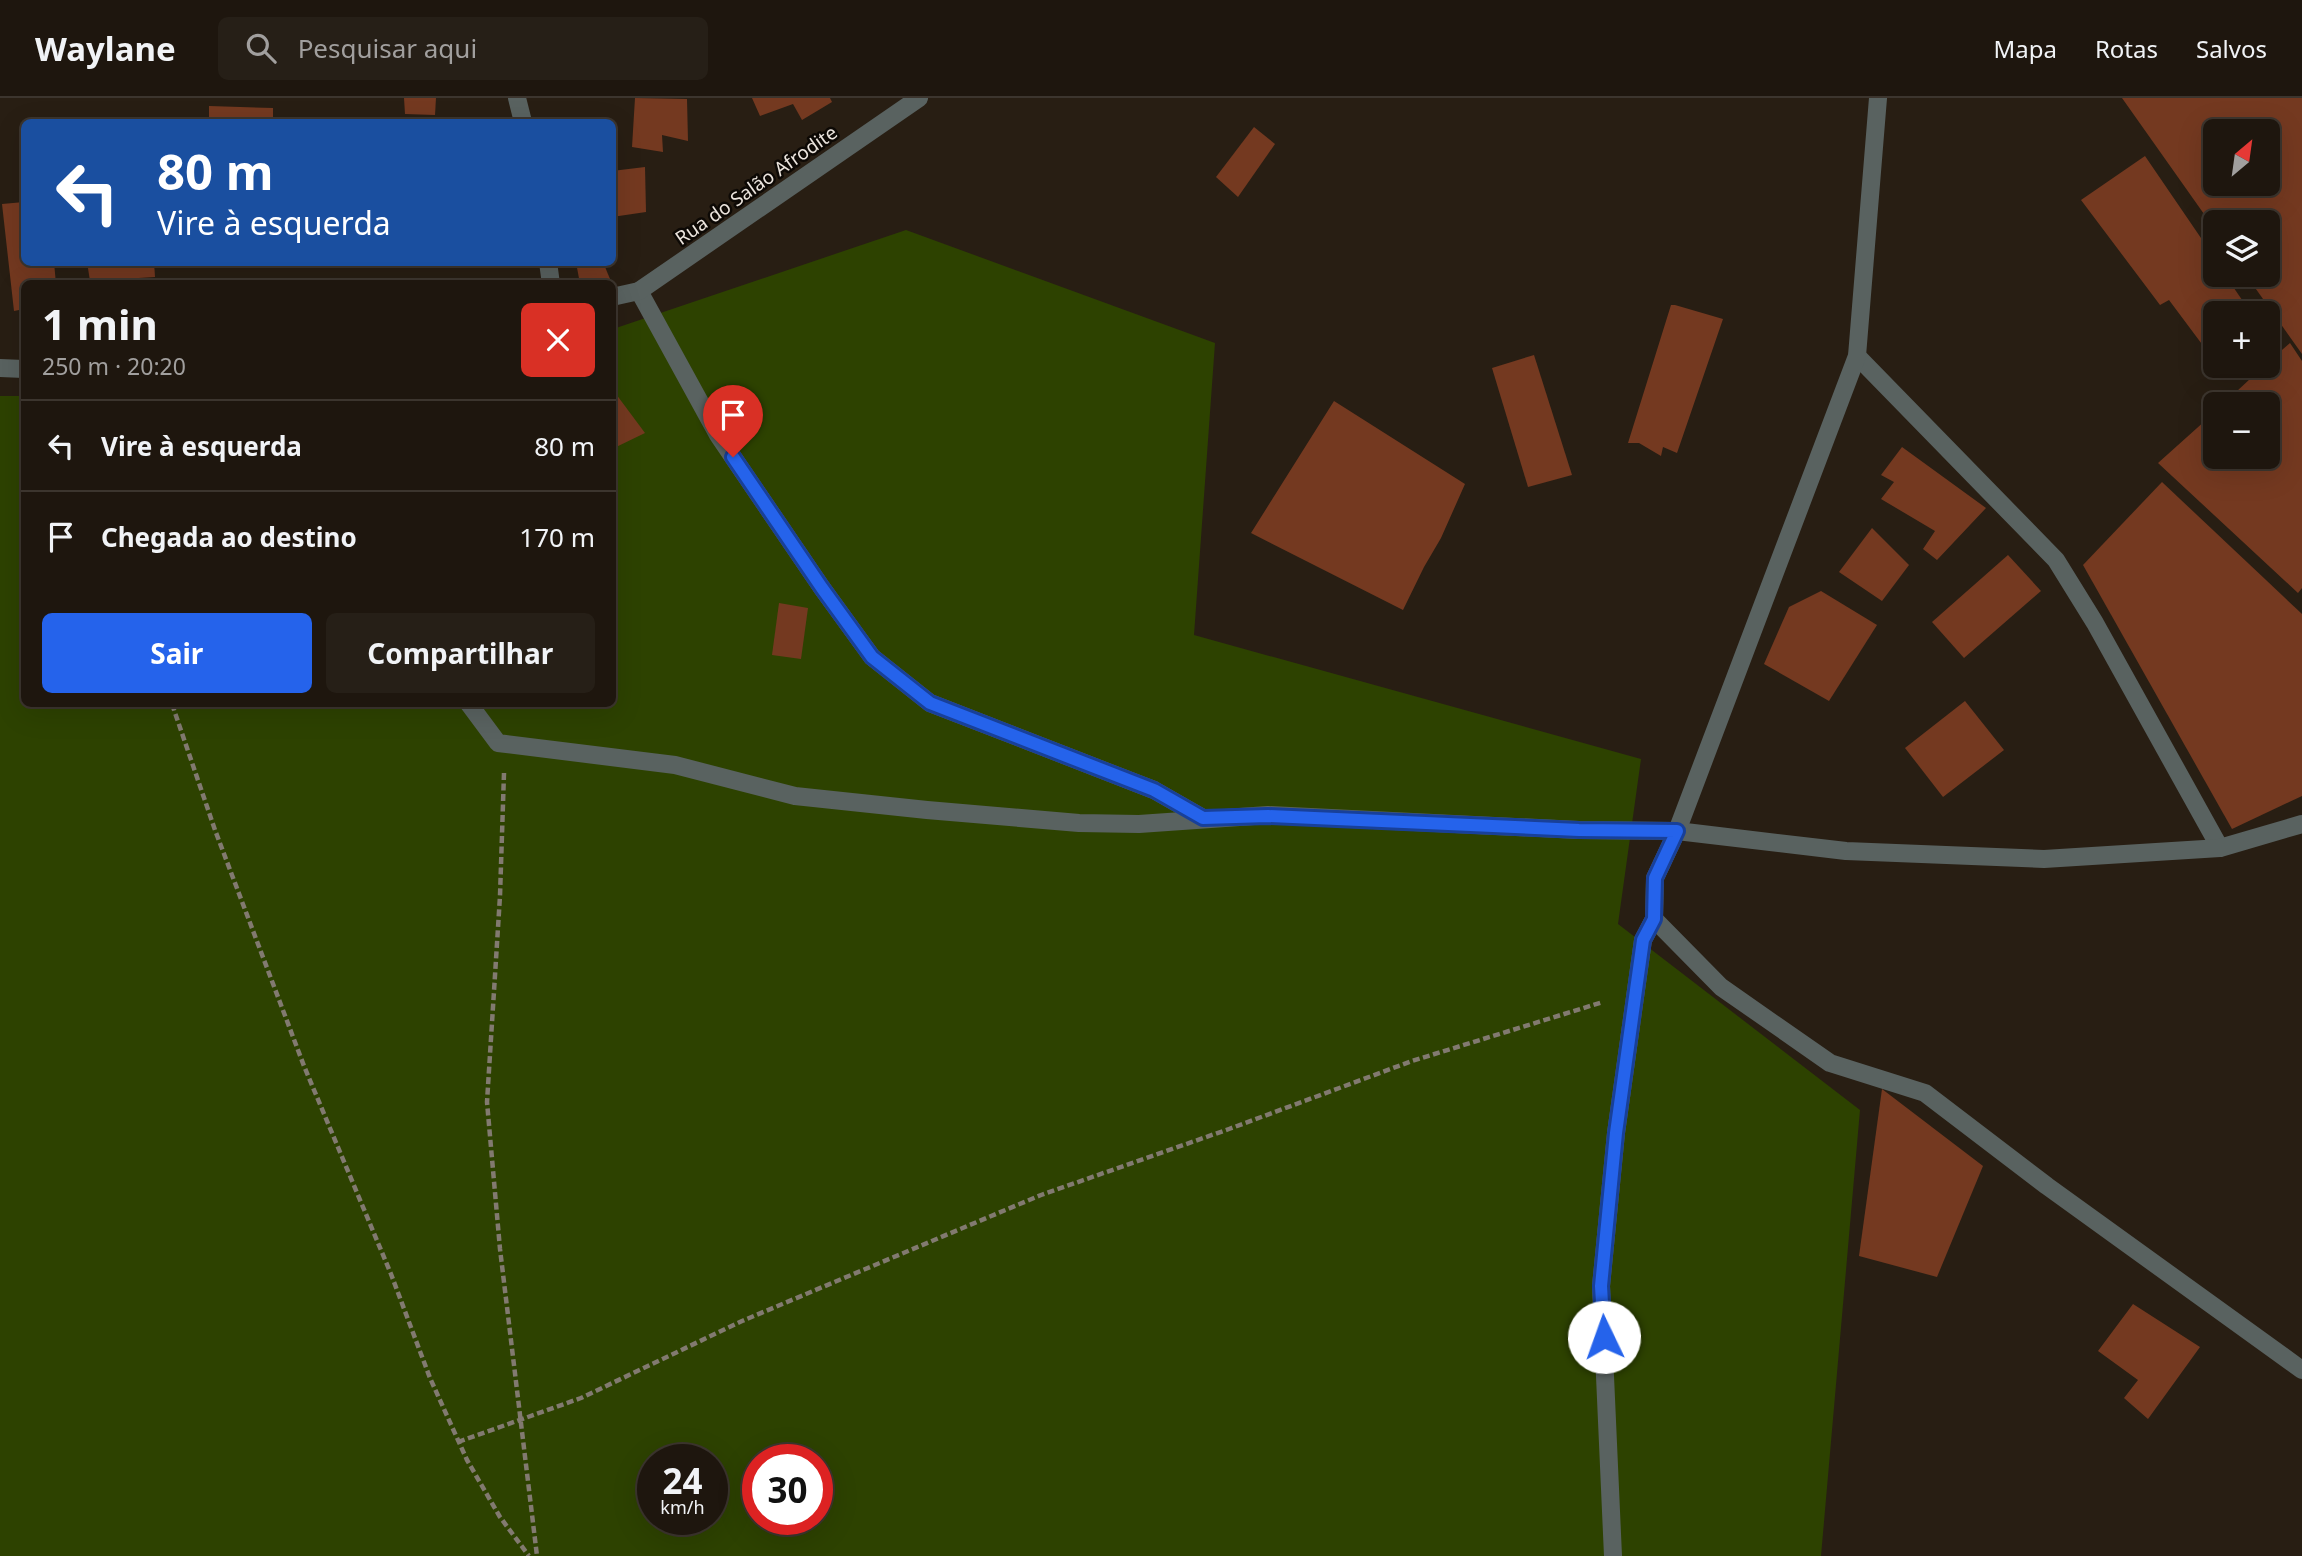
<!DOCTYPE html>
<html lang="pt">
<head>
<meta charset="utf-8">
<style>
	body { margin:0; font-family:"Noto Sans",sans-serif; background:#261f17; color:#f1f3f6; height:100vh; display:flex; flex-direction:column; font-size:26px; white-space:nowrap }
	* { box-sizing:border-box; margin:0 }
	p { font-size:23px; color:#a19f9e }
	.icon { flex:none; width:38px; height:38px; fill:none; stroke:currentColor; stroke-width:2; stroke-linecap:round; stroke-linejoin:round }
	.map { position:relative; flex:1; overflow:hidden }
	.side { position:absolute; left:21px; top:182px; width:595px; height:427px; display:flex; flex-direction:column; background:#1e160e; border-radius:10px; box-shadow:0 7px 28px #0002,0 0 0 2px #3c352e }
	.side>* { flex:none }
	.hud { position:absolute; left:21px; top:21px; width:595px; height:147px; border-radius:10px; box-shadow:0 7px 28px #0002,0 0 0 2px #3c352e; background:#1a4fa0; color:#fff; overflow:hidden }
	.needle { width:46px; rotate:29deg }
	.controls { position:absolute; left:2203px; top:21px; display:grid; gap:14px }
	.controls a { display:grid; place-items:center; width:77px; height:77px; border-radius:10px; background:#1e160e; box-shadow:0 7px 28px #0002,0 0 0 2px #3c352e; font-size:35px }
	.speed { position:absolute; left:637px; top:1346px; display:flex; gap:14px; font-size:35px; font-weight:700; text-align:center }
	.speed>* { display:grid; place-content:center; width:91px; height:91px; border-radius:50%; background:#1e160e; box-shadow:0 7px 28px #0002,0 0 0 2px #3c352e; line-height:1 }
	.speed small { font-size:18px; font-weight:400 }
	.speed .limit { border:10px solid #d22; background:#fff; color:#111 }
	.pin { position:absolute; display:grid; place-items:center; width:60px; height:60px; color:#fff; margin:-72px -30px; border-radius:50% 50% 50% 0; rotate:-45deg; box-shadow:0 0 7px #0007 }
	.pin .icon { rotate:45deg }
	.me { position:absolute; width:77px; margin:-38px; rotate:357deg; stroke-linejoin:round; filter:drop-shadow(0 0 5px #0008) }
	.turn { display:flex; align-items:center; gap:24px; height:147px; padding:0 21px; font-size:32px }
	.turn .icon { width:91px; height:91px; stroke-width:2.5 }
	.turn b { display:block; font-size:49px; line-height:60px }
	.round { display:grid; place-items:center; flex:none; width:74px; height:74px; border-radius:10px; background:#261f17 }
	.head { display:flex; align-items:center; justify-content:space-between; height:119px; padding:0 21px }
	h1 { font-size:42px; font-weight:700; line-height:52px }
	.button { display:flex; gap:14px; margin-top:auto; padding:14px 21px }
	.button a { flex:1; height:80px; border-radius:10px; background:#2563eb; color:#fff; font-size:28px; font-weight:700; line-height:80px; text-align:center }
	.button a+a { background:#261f17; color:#f1f3f6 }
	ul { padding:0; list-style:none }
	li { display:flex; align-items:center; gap:21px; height:91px; padding:0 21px; border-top:2px solid #3c352e }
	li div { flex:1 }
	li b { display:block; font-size:26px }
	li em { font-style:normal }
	header { display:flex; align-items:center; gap:42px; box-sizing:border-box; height:98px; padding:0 35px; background:#1e160e; border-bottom:2px solid #3c352e }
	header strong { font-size:33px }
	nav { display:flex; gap:38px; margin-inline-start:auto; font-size:24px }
	.search { width:490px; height:63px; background:#261f17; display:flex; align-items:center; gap:18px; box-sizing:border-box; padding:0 24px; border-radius:10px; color:#a19f9e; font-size:26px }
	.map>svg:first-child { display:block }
</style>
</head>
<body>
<header>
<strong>Waylane</strong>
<div class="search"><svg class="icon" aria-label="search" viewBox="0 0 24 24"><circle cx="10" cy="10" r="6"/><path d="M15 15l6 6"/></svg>Pesquisar aqui</div>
<nav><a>Mapa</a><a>Rotas</a><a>Salvos</a></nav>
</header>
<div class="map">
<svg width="2302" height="1458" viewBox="0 0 2302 1458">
	<rect width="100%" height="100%" fill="#281e13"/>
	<!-- green -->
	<path fill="#2d4200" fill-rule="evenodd" d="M906,132l309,113 -21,292 447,124 -23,165 242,186 -39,446h-1821v-1160h24v308h588l1,-375zM653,1362h59v59h-59zM758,1362h59v59h-59z"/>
	<!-- building -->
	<g fill="#743920" fill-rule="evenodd">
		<path d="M404,0h32l-1,17 -30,-1z"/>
		<path d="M635,0l52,1 1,42 -26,-6 1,17 -31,-5z"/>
		<path d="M752,0h78l2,4 -30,18 -9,-16 -33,12z"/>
		<path d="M2122,0h180v256l-56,-79h22v-53h-52v9zM2216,33h52v53h-52z"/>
		<path d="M209,8l64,2v14h-64z"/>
		<path d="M1254,29l21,17 -37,53 -22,-20z"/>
		<path d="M2145,58l71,104v15h9l26,38h-35v50l-47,-63 -9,5 -79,-105z"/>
		<path d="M645,69l1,45 -34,5v-46z"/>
		<path d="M24,104v60h30l2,22h-32v25l-10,2 -12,-107z"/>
		<path d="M87,164h67l1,15 -65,4z"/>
		<path d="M576,164h27l7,17 -30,5z"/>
		<path d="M1671,207h4l48,14 -46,134 -14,-6 -2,9 -22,-13h-11z"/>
		<path d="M2290,245l12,18v227l-4,5 -140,-130 58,-52v46h52v-53h-45l41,-38h4v-4z"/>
		<path d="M1534,257l38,120 -44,12 -36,-119z"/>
		<path d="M616,296l29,39 -33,16v-53z"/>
		<path d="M1334,303l131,83 -24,54 -17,29 -21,43 -152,-77z"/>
		<path d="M1902,349l84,61 -49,52 -14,-11 12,-18 -54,-32 13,-17 -13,-7z"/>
		<path d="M2162,384l140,132v182l-70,33 -149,-264z"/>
		<path d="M1872,430l37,37 -27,36 -43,-29z"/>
		<path d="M2008,457l33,36 -77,67 -32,-36z"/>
		<path d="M1821,493l56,34 -48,76 -65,-37 25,-57z"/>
		<path d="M779,505l29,5 -7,51 -29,-4z"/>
		<path d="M1965,603l39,49 -61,47 -38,-49z"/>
		<path d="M1882,991l101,77 -46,111 -78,-21z"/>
		<path d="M2133,1206l67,43 -52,72 -24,-21 14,-18 -40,-29z"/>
	</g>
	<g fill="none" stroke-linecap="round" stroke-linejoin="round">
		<!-- path -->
		<g stroke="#827a70" stroke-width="4.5" stroke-dasharray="7 3.5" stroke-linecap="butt">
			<path d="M172,606l43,126 89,236 87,208 39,104 37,82 33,57 29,39"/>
			<path d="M504,675l-4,123 -13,206 13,147 37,307"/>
			<path d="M458,1344l123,-44 161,-77 299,-126 188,-66 183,-68 191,-59"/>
		</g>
		<!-- street -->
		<g stroke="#596260" stroke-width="18">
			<path d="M517,0l6,24"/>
			<path d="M548,164l3,22"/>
			<path d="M639,193l79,144 104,153 50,69 58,46 224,87 49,28"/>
			<path d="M612,199l27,-6 280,-193"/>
			<path d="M1857,258l199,204 39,63 125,225"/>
			<path d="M0,270l24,1"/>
			<path d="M469,606l29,39 177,22 120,31 132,14 152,13 60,1 129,-9 311,15 98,1 169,20 198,8 176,-11 82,-24"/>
			<path d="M1654,821l67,68 109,76 95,30 122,93 255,184"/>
			<path d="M1613,1458l-12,-270 15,-153 27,-193 11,-21 1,-41 22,-47 180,-475 21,-258"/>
		</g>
	</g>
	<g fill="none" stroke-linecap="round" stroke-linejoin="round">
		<defs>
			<path id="route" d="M733,359l89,131 50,69 58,46 224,87 49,28 65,-2 311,14 98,1 -22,47 -1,41 -11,21 -27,193 -15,153 3,51"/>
		</defs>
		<!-- route casing -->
		<use href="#route" stroke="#184099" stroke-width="18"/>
		<!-- route -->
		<use href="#route" stroke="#2563eb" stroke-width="12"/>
	</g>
	<g text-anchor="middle" stroke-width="5" stroke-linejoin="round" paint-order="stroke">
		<!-- street labels -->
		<g font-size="19" fill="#ece5de" stroke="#0d0905">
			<text transform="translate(756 87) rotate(-35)" y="7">Rua do Salão Afrodite</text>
		</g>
	</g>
</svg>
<div class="controls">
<a><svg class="needle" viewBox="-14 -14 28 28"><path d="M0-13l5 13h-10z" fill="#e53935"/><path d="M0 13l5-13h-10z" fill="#a19f9e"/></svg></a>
<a><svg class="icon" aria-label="layers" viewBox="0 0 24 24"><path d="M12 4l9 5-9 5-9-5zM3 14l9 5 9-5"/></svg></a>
<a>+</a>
<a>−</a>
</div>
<div class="speed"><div>24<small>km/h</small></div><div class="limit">30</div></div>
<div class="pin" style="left:733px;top:359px;background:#d93025"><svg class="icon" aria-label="arrive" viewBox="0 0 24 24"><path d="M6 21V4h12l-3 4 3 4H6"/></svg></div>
<svg class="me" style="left:1604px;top:1239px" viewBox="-20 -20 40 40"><circle r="19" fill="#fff"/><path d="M0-13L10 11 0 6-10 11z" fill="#2563eb"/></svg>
<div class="hud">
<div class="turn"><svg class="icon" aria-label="left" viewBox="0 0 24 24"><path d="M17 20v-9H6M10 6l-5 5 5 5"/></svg><div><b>80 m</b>Vire à esquerda</div></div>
</div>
<section class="side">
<div class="head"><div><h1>1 min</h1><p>250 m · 20:20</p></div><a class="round" style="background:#d93025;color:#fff"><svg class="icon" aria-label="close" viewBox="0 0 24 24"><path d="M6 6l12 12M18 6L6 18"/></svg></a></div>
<ul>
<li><svg class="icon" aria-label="left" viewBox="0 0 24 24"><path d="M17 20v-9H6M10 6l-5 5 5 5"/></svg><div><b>Vire à esquerda</b></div><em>80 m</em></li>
<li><svg class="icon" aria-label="arrive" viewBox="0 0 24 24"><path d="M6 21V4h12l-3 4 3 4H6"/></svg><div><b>Chegada ao destino</b></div><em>170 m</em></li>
</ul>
<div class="button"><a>Sair</a><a>Compartilhar</a></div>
</section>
</div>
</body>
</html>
